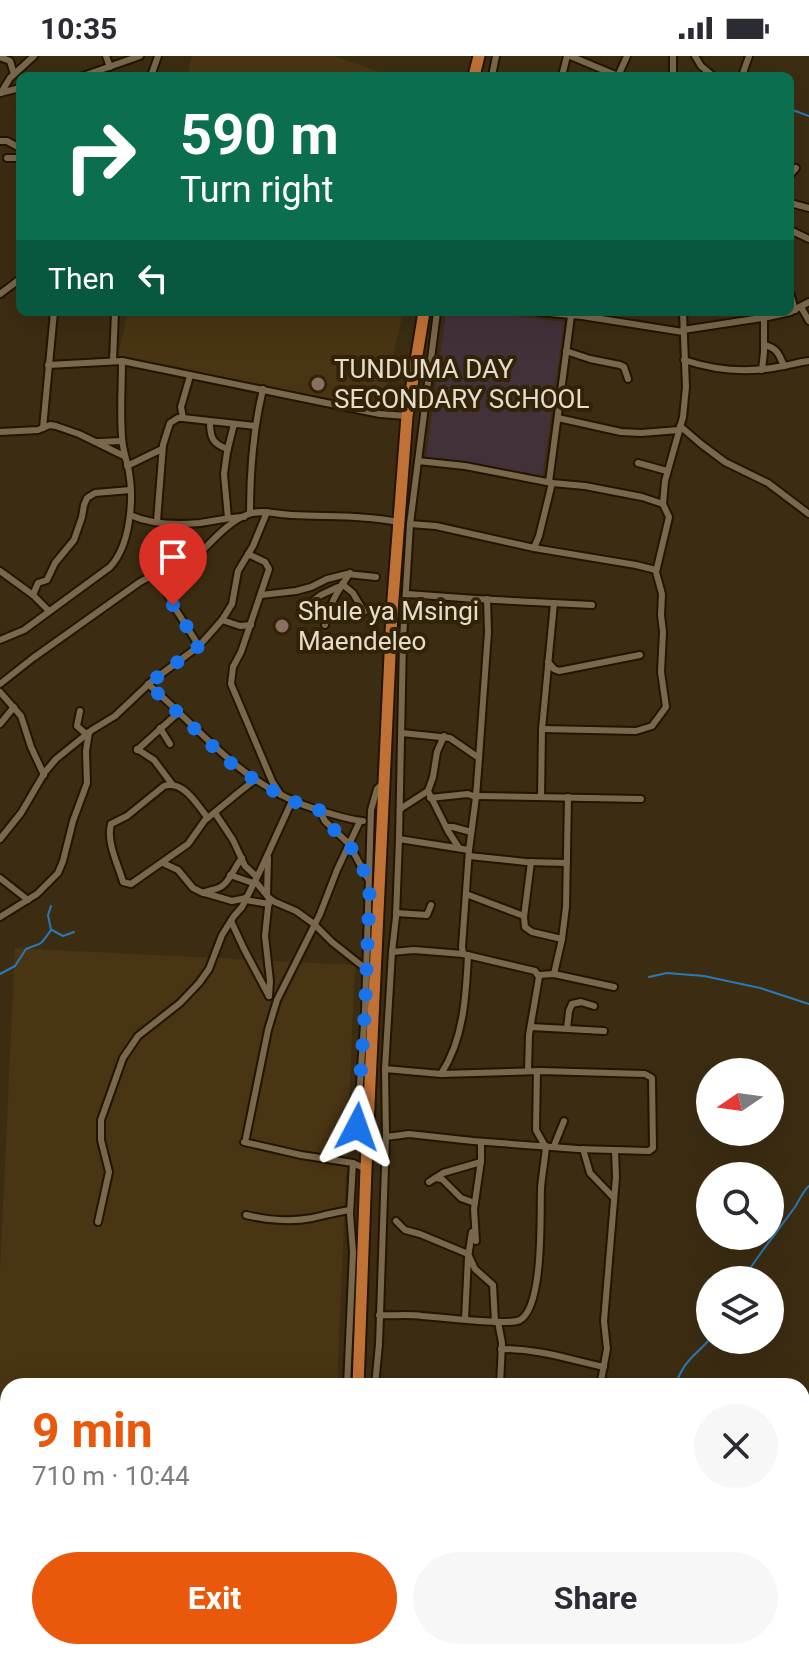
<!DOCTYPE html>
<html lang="en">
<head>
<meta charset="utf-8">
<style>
	body { margin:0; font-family:Roboto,sans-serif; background:#f7f7f7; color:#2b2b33; height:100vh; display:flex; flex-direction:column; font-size:30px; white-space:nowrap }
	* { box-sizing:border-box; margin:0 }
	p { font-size:26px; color:#7c7c81 }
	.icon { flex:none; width:44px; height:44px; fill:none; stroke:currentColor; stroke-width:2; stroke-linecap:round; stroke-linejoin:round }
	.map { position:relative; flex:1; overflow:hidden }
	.drawer { position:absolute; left:0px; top:1322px; width:810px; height:282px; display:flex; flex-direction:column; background:#fff; border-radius:24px 24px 0 0; box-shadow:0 8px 32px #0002 }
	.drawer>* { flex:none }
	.hud { position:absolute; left:16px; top:16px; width:778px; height:244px; border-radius:12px; box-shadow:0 8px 32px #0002; background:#0b6e4f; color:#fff; overflow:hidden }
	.needle { width:52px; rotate:257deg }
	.buttons { position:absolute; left:696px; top:1002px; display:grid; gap:16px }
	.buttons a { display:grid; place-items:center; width:88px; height:88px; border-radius:50%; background:#fff; box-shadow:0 8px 32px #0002; font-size:40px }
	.pin { position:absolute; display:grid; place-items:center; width:68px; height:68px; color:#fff; margin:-82px -34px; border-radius:50% 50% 50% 0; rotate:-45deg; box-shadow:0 0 8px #0007 }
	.pin .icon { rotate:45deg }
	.me { position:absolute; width:88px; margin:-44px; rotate:4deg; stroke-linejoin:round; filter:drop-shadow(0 0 6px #0008) }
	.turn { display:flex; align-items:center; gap:28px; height:168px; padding:0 32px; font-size:36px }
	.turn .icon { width:104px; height:104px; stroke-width:2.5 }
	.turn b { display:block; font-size:56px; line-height:68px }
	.then { display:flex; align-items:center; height:76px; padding:0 32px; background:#0003; gap:16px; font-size:30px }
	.round { display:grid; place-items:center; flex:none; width:84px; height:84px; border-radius:42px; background:#f7f7f7 }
	.head { display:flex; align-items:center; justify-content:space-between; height:136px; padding:0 32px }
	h1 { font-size:48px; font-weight:700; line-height:60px; color:#ea580c }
	.primary-button { display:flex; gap:16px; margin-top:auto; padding:16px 32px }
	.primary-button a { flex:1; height:92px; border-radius:48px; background:#ea580c; color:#fff; font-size:32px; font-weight:700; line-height:92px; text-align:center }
	.primary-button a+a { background:#f7f7f7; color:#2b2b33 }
	.status { display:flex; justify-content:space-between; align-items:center; height:56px; padding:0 40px; background:#fff; direction:ltr }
	.status svg { height:22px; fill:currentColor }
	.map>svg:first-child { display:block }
</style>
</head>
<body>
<div class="status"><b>10:35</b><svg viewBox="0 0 49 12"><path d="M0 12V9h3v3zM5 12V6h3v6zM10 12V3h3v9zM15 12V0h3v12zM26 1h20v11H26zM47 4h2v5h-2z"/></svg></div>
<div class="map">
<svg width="809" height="1603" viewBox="0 0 809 1603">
	<rect width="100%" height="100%" fill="#3c2d12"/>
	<!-- commercial -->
	<path fill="#43313a" d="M446,256h34l84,10 -22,158 -116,-21z"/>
	<!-- built -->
	<g fill="#493513">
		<path d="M192,0h142l57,20h-204z"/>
		<path d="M128,256h275l-22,97 -264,-50z"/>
		<path d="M15,892l340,17 -18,421h-329v203h-8v-318z"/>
	</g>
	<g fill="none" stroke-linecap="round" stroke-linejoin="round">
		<!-- stream -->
		<g stroke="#2a79b7" stroke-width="2">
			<path d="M790,53l19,7"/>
			<path d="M52,874l11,6 11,-4"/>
			<path d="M0,918l15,-8 11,-17c17,-7 13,-2 25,-19l-3,-15 3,-9"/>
			<path d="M649,921l18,-4 37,3 56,12 49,16"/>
			<path d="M743,1224c15,-26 35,-49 52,-73 5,-8 8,-16 14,-21"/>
			<path d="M675,1330c9,-26 18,-28 35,-47"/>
		</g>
		<defs>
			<g id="minor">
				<path d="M106,0l4,11"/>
				<path d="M570,0l48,20"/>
				<path d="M673,0v20"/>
				<path d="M695,0l6,10 12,10"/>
				<path d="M0,1l10,4 4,13"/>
				<path d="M83,20l57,-20"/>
				<path d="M151,20l7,-20"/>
				<path d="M492,20l4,-20"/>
				<path d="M562,20l5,-20"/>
				<path d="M618,20l9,-20"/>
				<path d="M742,20l7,-20"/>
				<path d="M0,37l20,-5"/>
				<path d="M1,37l9,-15 24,-22"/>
				<path d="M0,85h7l13,7"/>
				<path d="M7,102h10l3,-2"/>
				<path d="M790,119l6,-7"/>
				<path d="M790,147l19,5"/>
				<path d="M790,174l19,9"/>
				<path d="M790,237l5,17"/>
				<path d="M0,238l20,-15"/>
				<path d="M801,251l8,14"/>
				<path d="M539,256l43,4 101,16"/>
				<path d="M790,256l19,-10"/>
				<path d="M683,274l85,-13 22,-5"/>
				<path d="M764,289c14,3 15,10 20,21"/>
				<path d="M566,295l24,8 30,6 4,2 4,12"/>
				<path d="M684,304c30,10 63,13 94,7 10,-1 20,-5 31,-6"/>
				<path d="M113,305l2,-49"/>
				<path d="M48,309l74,-4 258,53 27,2"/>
				<path d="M762,314l2,-18v-34"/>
				<path d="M183,362l-2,-11 9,-31"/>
				<path d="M558,362l63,14 20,1 38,-3"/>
				<path d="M210,366c0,15 2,22 18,27"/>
				<path d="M680,370l21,18 24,18 43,21 41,31"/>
				<path d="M43,372l11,-116"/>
				<path d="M0,376l38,-2 12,-5 6,1 23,8 45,22"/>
				<path d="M98,386l24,-1"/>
				<path d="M418,405l47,5 87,17 33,3 57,11 21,7"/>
				<path d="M638,407l29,8"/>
				<path d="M127,410l35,-17"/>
				<path d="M549,426l22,-166"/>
				<path d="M250,457c0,-42 3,-83 13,-124"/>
				<path d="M130,459c20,9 48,10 70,8 15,-2 29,-6 44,-6"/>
				<path d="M228,462l-4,-44 3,-22 7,-28"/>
				<path d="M157,465l6,-76 7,-22 8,-5h5l72,8"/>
				<path d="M410,468l26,2 98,22 102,17 20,5"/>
				<path d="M534,492l5,-12 13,-53"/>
				<path d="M248,498l17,8 4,7 -28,83 -8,15 -2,17 41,97 9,14"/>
				<path d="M0,515l33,24 16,16"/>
				<path d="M157,517l16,32 26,41"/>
				<path d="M342,528l11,9 11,19"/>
				<path d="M407,538l69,5 116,6"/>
				<path d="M33,539l5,-12 9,-3 8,-17 19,-23 8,-23 2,-12 3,-7 8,-5 35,-3"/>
				<path d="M261,539l35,-4 15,-4 16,-8 20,-5 29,3"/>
				<path d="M301,554l20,-15 17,-8"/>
				<path d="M222,564l18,6 11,-1"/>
				<path d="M325,569c4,-21 13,-34 25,-52"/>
				<path d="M0,584l24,-10 86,-63c20,-21 24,-67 19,-95 -2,-12 -7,-23 -7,-36 -2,-25 0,-50 0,-75"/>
				<path d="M548,606l6,7 5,2 81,-16"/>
				<path d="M0,628l33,-26 107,-76c16,-10 36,-10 51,-21 18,-15 35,-39 58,-47 13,-5 30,1 43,1 35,2 72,0 106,7"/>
				<path d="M148,628c58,50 95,104 173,127 14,4 28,9 42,10"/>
				<path d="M0,636l21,24 10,31 13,28"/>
				<path d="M80,655l-3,15 9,8"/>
				<path d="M0,668l14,-17"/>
				<path d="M160,672l10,16"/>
				<path d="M542,673l94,2 16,-5 14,-19 -5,-35 2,-40 -2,-17 1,-21 -6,-22 13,-55 -6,-13 2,-23 18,-64 3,-30 -3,-75"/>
				<path d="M402,677l48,5 29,20"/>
				<path d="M137,693l17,11 18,24"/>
				<path d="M137,694l41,-37"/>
				<path d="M428,735l20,40 11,17"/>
				<path d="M476,740l165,3"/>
				<path d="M541,741l1,-68 12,-126"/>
				<path d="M430,742l38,-4 8,3"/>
				<path d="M400,753l28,-18 5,-14 4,-25 7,-16"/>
				<path d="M319,754l6,11 24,23"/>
				<path d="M215,757l18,27 12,26 12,11"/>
				<path d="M208,762c-11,-13 -24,-38 -44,-32l-37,30 -16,8c-5,18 7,40 12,58l8,2 57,-40 17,-24c17,-13 33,-28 50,-40"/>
				<path d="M446,771h7l18,5"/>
				<path d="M0,783l21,-26 24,-41 11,-13 36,-29 23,-14 37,-35 47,-35 23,-26 10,-16 6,-33 15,-25 14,-34"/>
				<path d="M399,783l70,11"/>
				<path d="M349,788l19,35"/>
				<path d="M469,800l57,6 41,1"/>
				<path d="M531,806l-7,55 1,10 7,5 30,7"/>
				<path d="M163,807l15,7 15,18 8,4 31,9 14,-3"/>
				<path d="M230,819l23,8"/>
				<path d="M0,822l28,22"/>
				<path d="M255,825l14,17 6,4 21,9 18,13 18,18 34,27"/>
				<path d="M203,837c6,-3 14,-3 19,-7 8,-5 13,-20 20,-28"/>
				<path d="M466,838l58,22"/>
				<path d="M267,839l1,-37"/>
				<path d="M245,844l24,4"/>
				<path d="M396,857l31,2 4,-10"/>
				<path d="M0,861l37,-23 21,-21 5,-12 10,-40 14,-38 -1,-32 3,-19"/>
				<path d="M231,865l13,28 25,47"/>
				<path d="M392,896l22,-2 49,4 72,17 4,6 -10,58 -1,36"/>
				<path d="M463,898l-1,-7 7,-97 7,-53 3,-39 9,-126 -1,-33"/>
				<path d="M554,918l8,-35 4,-32 2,-110"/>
				<path d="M539,919l15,-1 60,13"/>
				<path d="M269,940l1,-15 -5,-45 4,-38"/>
				<path d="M531,971l73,4"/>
				<path d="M567,972l2,-17 3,-7 9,-2 13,4"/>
				<path d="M385,1013l56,5 100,-3 104,3 7,4 1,70 -4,3 -71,-2 -105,-8 -64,-7 -23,3"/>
				<path d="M537,1015l-1,59 9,16"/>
				<path d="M441,1018c23,-35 25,-79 27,-119"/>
				<path d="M357,1071l8,-117 6,-200 6,-21 6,-6"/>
				<path d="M246,1082l22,-108 9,-30 43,-86 17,-44 23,-49"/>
				<path d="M244,1086l57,13 52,8 13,6"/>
				<path d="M554,1090l10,-25"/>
				<path d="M583,1093l7,24 23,24"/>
				<path d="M435,1122l7,1 19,19 14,5"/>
				<path d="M429,1126l14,-9 38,-11"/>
				<path d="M246,1159c20,5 46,7 66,3 13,-3 25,-6 38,-8"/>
				<path d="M396,1165l9,9 15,4 48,20 7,15 18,16 2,37"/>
				<path d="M98,1166l11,-50 -8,-32v-20l22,-62 15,-22 42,-33 19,-20 10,-14 13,-34 12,-19 8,-9 19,-38 31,-68"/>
				<path d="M476,1185l-2,-32 7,-48v-19"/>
				<path d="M379,1259c14,1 28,-1 43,1 16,1 87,10 98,4 24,-14 20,-105 21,-131 1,-15 4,-29 5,-43"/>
				<path d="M465,1263l3,-62 4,-25"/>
				<path d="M498,1266l4,21 -2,43"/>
				<path d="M501,1293c39,0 66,10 103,18"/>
				<path d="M347,1330l6,-134 -3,-38 3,-51"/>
				<path d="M375,1330l4,-42 7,-207 -1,-68 7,-117 4,-35 3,-78 4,-200 7,-115 27,-212"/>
				<path d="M600,1330l7,-37 -3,-28 12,-144 -1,-27"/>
				<path d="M428,1596l5,7"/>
				<path d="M0,1600l8,-5"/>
				<path d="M88,1603l2,-7"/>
				<path d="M159,1603v-7"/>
				<path d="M190,1603l1,-7"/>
				<path d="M254,1603l1,-7"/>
				<path d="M360,1603v-7"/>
				<path d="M514,1603l1,-7"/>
				<path d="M589,1603l1,-7"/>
			</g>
			<g id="trunk">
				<path d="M474,20l5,-20"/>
				<path d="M358,1330l8,-217 26,-557 15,-196 17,-104"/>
				<path d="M346,1603l1,-7"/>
			</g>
		</defs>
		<!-- minor casing -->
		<use href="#minor" stroke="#231400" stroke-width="10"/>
		<!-- trunk casing -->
		<use href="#trunk" stroke="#231400" stroke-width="15"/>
		<!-- minor -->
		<use href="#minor" stroke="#79684c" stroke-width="6"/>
		<!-- trunk -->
		<use href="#trunk" stroke="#c07236" stroke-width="11"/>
	</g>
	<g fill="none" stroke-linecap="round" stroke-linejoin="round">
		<!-- route -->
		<path stroke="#1a73e8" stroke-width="14" stroke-dasharray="0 25.2" d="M173,549l26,41 -51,38 80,77 31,22 33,18 27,9 6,11 24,23 21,38 -5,128 -8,117"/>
	</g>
	<!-- markers -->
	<g fill="#8d6e63" stroke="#322307" stroke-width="3">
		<circle cx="318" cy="328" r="8"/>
		<circle cx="282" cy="570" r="8"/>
	</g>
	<g text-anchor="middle" stroke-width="8" stroke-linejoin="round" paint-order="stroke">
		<!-- poi labels -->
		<g font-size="26" fill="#e6dccc" stroke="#322307" text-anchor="start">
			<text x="334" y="322">TUNDUMA DAY<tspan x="334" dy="30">SECONDARY SCHOOL</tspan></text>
			<text x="298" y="564">Shule ya Msingi<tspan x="298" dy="30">Maendeleo</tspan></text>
		</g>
	</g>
</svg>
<div class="buttons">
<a><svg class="needle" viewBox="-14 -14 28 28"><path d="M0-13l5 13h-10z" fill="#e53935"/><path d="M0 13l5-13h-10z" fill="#7c7c81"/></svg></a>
<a><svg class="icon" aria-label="search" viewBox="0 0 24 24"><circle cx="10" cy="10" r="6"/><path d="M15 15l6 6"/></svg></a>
<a><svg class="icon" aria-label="layers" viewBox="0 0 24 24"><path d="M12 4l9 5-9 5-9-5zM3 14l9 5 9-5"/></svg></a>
</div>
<div class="pin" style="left:173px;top:549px;background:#d93025"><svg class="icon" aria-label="arrive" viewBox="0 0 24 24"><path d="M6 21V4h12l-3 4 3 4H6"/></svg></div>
<svg class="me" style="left:357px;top:1071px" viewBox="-20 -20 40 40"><path d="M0-17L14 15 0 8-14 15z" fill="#1a73e8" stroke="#fff" stroke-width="4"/></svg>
<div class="hud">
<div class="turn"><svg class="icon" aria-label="right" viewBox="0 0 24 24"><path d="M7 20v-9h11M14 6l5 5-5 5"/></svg><div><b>590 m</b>Turn right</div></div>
<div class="then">Then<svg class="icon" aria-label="left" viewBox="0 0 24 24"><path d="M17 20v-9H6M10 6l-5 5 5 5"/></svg></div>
</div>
<section class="drawer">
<div class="head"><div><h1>9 min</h1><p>710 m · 10:44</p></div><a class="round"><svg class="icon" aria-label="close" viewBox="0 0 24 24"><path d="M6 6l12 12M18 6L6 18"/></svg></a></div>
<div class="primary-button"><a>Exit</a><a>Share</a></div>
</section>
</div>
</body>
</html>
